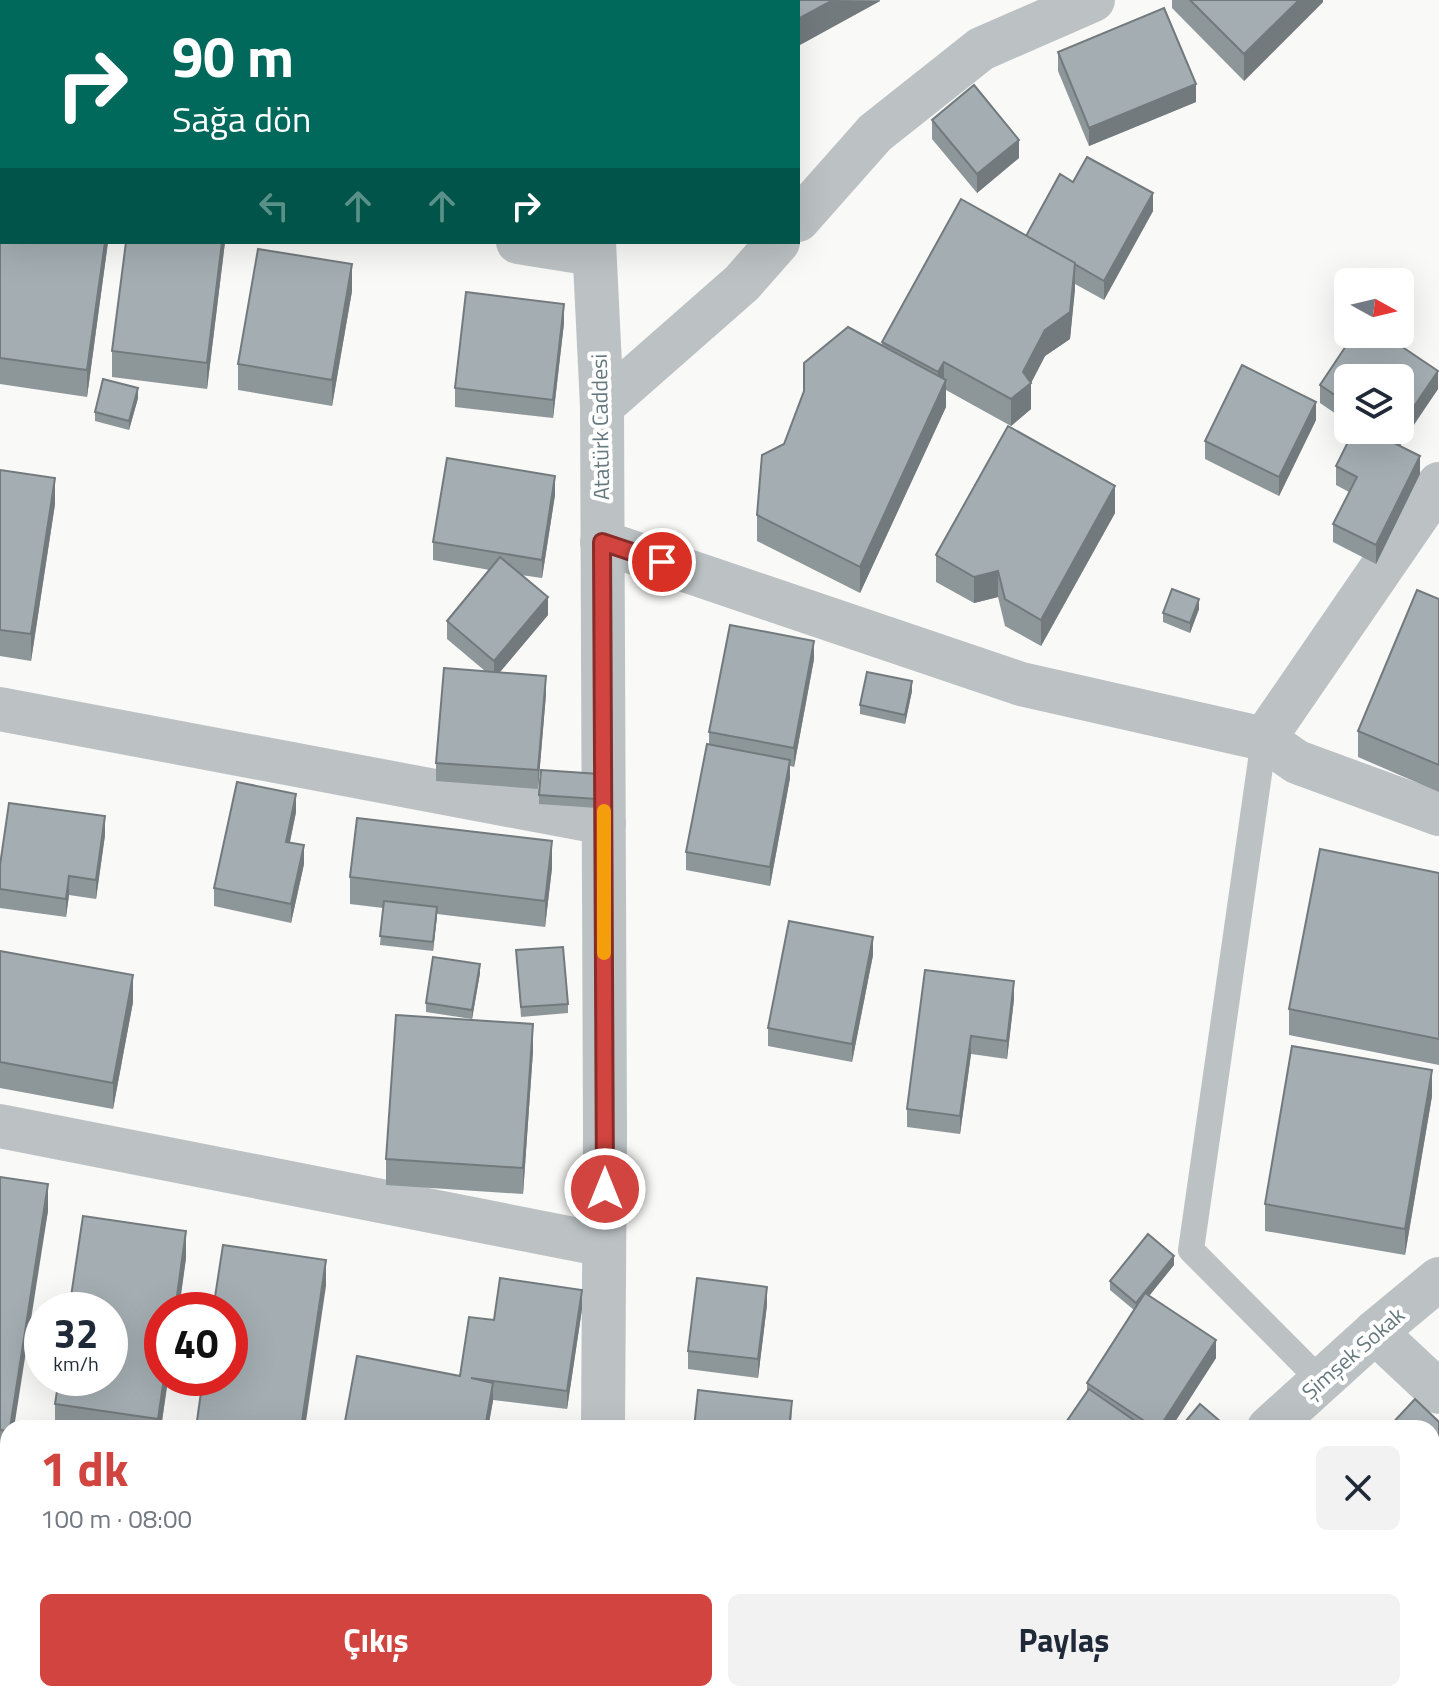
<!DOCTYPE html>
<html lang="tr">
<head>
<meta charset="utf-8">
<style>
	body { margin:0; font-family:"Titillium Web",sans-serif; background:#f2f2f3; color:#1f2937; height:100vh; display:flex; flex-direction:column; font-size:30px; white-space:nowrap }
	* { box-sizing:border-box; margin:0 }
	p { font-size:26px; color:#747a83 }
	.icon { flex:none; width:44px; height:44px; fill:none; stroke:currentColor; stroke-width:2; stroke-linecap:round; stroke-linejoin:round }
	.map { position:relative; flex:1; overflow:hidden }
	.side { position:absolute; left:0px; top:1420px; width:1440px; height:282px; display:flex; flex-direction:column; background:#fff; border-radius:24px 24px 0 0; box-shadow:0 8px 32px #0002 }
	.side>* { flex:none }
	.top-card { position:absolute; left:0px; top:0px; width:800px; height:244px; box-shadow:0 8px 32px #0002; background:#00695c; color:#fff; overflow:hidden }
	.needle { width:52px; rotate:98deg }
	.controls { position:absolute; left:1334px; top:268px; display:grid; gap:16px }
	.controls a { display:grid; place-items:center; width:80px; height:80px; border-radius:12px; background:#fff; box-shadow:0 8px 32px #0002; font-size:40px }
	.speed { position:absolute; left:24px; top:1292px; display:flex; gap:16px; font-size:40px; font-weight:700; text-align:center }
	.speed>* { display:grid; place-content:center; width:104px; height:104px; border-radius:50%; background:#fff; box-shadow:0 8px 32px #0002; line-height:1 }
	.speed small { font-size:20px; font-weight:400 }
	.speed .limit { border:12px solid #d22; background:#fff; color:#111 }
	.pin { position:absolute; display:grid; place-items:center; width:68px; height:68px; color:#fff; margin:-34px; border:4px solid #fff; border-radius:50%; box-shadow:0 2px 8px #0007 }
	.me { position:absolute; width:88px; margin:-44px; rotate:0deg; stroke-linejoin:round; filter:drop-shadow(0 0 6px #0008) }
	.turn { display:flex; align-items:center; gap:28px; height:168px; padding:0 40px; font-size:36px }
	.turn .icon { width:104px; height:104px; stroke-width:2.5 }
	.turn b { display:block; font-size:56px; line-height:68px }
	.lanes { display:flex; align-items:center; height:76px; padding:0 40px; background:#0003; justify-content:center; gap:40px; direction:ltr }
	.lanes .off { opacity:.35 }
	.round { display:grid; place-items:center; flex:none; width:84px; height:84px; border-radius:12px; background:#f2f2f3 }
	.head { display:flex; align-items:center; justify-content:space-between; height:136px; padding:0 40px }
	h1 { font-size:48px; font-weight:700; line-height:60px; color:#d1443f }
	.cta { display:flex; gap:16px; margin-top:auto; padding:16px 40px }
	.cta a { flex:1; height:92px; border-radius:12px; background:#d1443f; color:#fff; font-size:32px; font-weight:700; line-height:92px; text-align:center }
	.cta a+a { background:#f2f2f3; color:#1f2937 }
	.map>svg:first-child { display:block }
</style>
</head>
<body>
<div class="map">
<svg width="1439" height="1701" viewBox="0 0 1439 1701">
	<rect width="100%" height="100%" fill="#f9f9f7"/>
	<g fill="none" stroke-linecap="round" stroke-linejoin="round">
		<!-- service -->
		<path stroke="#bcc2c4" stroke-width="26" d="M1264,739l-73,511 129,130"/>
		<!-- minor -->
		<g stroke="#bcc2c4" stroke-width="44">
			<path d="M0,163h2"/>
			<path d="M798,220l77,-87 106,-84 112,-49"/>
			<path d="M518,242l75,12"/>
			<path d="M602,406l140,-123 36,-41"/>
			<path d="M602,542l419,142 243,55 33,23 142,52"/>
			<path d="M0,709l604,114"/>
			<path d="M1264,739l175,-255"/>
			<path d="M0,1126l604,119"/>
			<path d="M1375,1332l64,60"/>
			<path d="M1269,1428l106,-96 64,-53"/>
			<path d="M1095,1701l4,-7"/>
		</g>
		<!-- tertiary -->
		<g stroke="#bcc2c4" stroke-width="44">
			<path d="M597,2v-2"/>
			<path d="M594,242l8,164 3,727 -2,295"/>
			<path d="M600,1701v-7"/>
		</g>
	</g>
	<!-- wall -->
	<g fill="#8d9699">
		<path d="M0,0h123v2h-121v92h-2z"/>
		<rect x="452" y="0" width="93" height="2"/>
		<path d="M772,0h108v1l-82,45v-44h-25z"/>
		<path d="M1172,0h151v2l-79,79 -72,-73z"/>
		<path d="M1058,52l138,50 -107,44 -31,-75z"/>
		<path d="M932,120l87,38 -42,35 -45,-54z"/>
		<path d="M1073,182l80,29 -49,89 -29,-16 -5,55 -25,17 -14,27v26l-20,17 -65,-36v17l-86,186 -103,-52v-26l47,-124 78,-45v-4l144,-106z"/>
		<path d="M0,214l108,28 -21,155 -87,-13z"/>
		<path d="M225,242l-18,147 -95,-12v-26z"/>
		<path d="M352,291l-20,115 -94,-16v-26z"/>
		<path d="M564,323l-11,95 -98,-11v-19z"/>
		<path d="M1354,334h29l55,37v18l-38,57 20,10v18l-44,90 -43,-22v-18l16,-32 -13,-7v-19l18,-36h46v-52h-52v44l-28,-19v-18z"/>
		<path d="M138,398l-9,32 -34,-9v-9z"/>
		<path d="M1316,420l-37,76 -74,-37v-18z"/>
		<path d="M0,470l55,34 -24,157 -31,-5z"/>
		<path d="M555,495l-13,83 -21,-3 27,40 -48,57 46,22 -8,95 -102,-8v-18l49,-92 -38,-32v-18l43,-51 -57,-10v-18z"/>
		<path d="M1115,513l-74,133 -36,-20 -7,-29 -24,6 -38,-21v-27z"/>
		<path d="M1439,599v193l-81,-35v-26z"/>
		<path d="M1199,609l-9,24 -27,-11v-9z"/>
		<path d="M814,659l-20,108 -4,-1v12l-20,108 -84,-16v-18l23,-107v-13z"/>
		<path d="M912,691l-7,33 -45,-10v-9z"/>
		<path d="M599,784l-2,24 -58,-4v-9z"/>
		<path d="M296,812l-6,30 14,22 -13,59 -77,-17v-18z"/>
		<path d="M105,835l-9,64 -27,-4 -3,22 -66,-9v-43z"/>
		<path d="M552,868l-7,59 -108,-13 -4,37 -53,-6 3,-37 -33,-4v-27z"/>
		<path d="M1439,873v192l-150,-30v-26z"/>
		<path d="M516,950l52,54v9l-47,4z"/>
		<path d="M0,951l133,51 -20,107 -113,-21z"/>
		<path d="M873,955l-21,107 -84,-16v-18z"/>
		<path d="M925,970l89,29 -7,60 -36,-5 -11,80 -53,-7v-18z"/>
		<path d="M480,973l-8,46 -46,-7v-9z"/>
		<path d="M533,1051l-10,143 -137,-9v-26z"/>
		<path d="M1432,1096l-27,159 -140,-24v-27z"/>
		<path d="M0,1177l48,34 -40,217v30l-8,-1z"/>
		<path d="M186,1258l-25,170h-106v-24z"/>
		<path d="M1174,1265l-25,31 67,62 -45,70h-109l25,-36v-9l47,-73 -24,-20v-9z"/>
		<path d="M767,1305l-9,73 -70,-9v-18z"/>
		<path d="M582,1309l-15,100 -74,-9 -5,28h-144l13,-72 103,20 34,-56z"/>
		<path d="M1439,1513v99l-7,-7v-85z"/>
		<path d="M499,1694h18v4z"/>
	</g>
	<!-- shaded-wall -->
	<g fill="#737a7d">
		<path d="M833,0l47,1 -82,45v-27z"/>
		<path d="M1299,0h24v2l-79,79v-27z"/>
		<path d="M1196,84v18l-107,44v-18z"/>
		<path d="M1019,140v18l-42,35v-19z"/>
		<path d="M1153,193v18l-49,89v-19z"/>
		<path d="M105,242h3l-21,155v-27z"/>
		<path d="M222,242h3l-18,147v-26z"/>
		<path d="M1075,263v27l-5,49 -25,17 -14,27v26l-20,17v-27l12,-27z"/>
		<path d="M352,264v27l-20,115v-26z"/>
		<path d="M564,304v19l-11,95v-18z"/>
		<path d="M944,362v24l2,-6v27l-86,186v-26l78,-169v-26z"/>
		<path d="M1438,371v18l-44,64v-18l4,-5h2v-3z"/>
		<path d="M138,388v10l-9,32v-9z"/>
		<path d="M1316,402v18l-37,76v-19z"/>
		<path d="M1420,456v18l-44,90v-19z"/>
		<path d="M555,476v19l-13,83v-18z"/>
		<path d="M55,478v26l-24,157v-27z"/>
		<path d="M1115,486v27l-74,133v-26z"/>
		<path d="M998,571v26l-24,6v-26z"/>
		<path d="M548,597v18l-54,64v-18z"/>
		<path d="M1199,599v10l-9,24v-10z"/>
		<path d="M814,641v18l-20,108v-19z"/>
		<path d="M546,676v18l-8,95v-19z"/>
		<path d="M912,681v10l-7,33v-9z"/>
		<path d="M790,760v18l-20,108v-19z"/>
		<path d="M296,794v18l-10,48v-18z"/>
		<path d="M105,816v19l-9,64v-19z"/>
		<path d="M552,841v27l-7,59v-26z"/>
		<path d="M304,845v19l-13,59v-19z"/>
		<path d="M69,876v19l-3,22v-18z"/>
		<path d="M437,907v10l-4,34v-9z"/>
		<path d="M873,937v18l-21,107v-18z"/>
		<path d="M480,964v9l-8,46v-9z"/>
		<path d="M133,975v27l-20,107v-26z"/>
		<path d="M1014,981v18l-7,60v-18z"/>
		<path d="M533,1024v27l-10,143v-26z"/>
		<path d="M971,1036v18l-11,80v-18z"/>
		<path d="M1432,1070v26l-27,159v-26z"/>
		<path d="M48,1184v27l-34,217h-4z"/>
		<path d="M186,1231v27l-7,52h-4z"/>
		<path d="M1174,1256v9l-38,47v-9z"/>
		<path d="M326,1260v26l-21,142h-4z"/>
		<path d="M767,1287v18l-9,73v-19z"/>
		<path d="M582,1290v19l-15,100v-18z"/>
		<path d="M1216,1340v18l-45,70h-12z"/>
		<path d="M164,1378h4l-7,50h-3v-9z"/>
		<path d="M493,1383v18l-5,27h-3z"/>
		<path d="M792,1401l-1,27h-2z"/>
		<path d="M1439,1472v18l-7,7v-18z"/>
		<path d="M8,1658v27l-8,2v-26z"/>
	</g>
	<!-- building -->
	<g fill="#a4aeb2" stroke="#737a7d" stroke-width="2">
		<path d="M0,0h117v2h-115v59l-2,-1z"/>
		<path d="M452,0h46l14,2h-60z"/>
		<path d="M786,0h47l-35,19v-17h-11z"/>
		<path d="M1190,0h109l-55,54z"/>
		<path d="M1164,8l32,76 -107,44 -31,-76z"/>
		<path d="M974,85l45,55 -42,34 -45,-54z"/>
		<path d="M1087,157l66,36 -49,88 -78,-45 34,-62 13,8z"/>
		<path d="M961,199l114,64 -5,49 -25,18 -22,42 8,11 -20,16 -67,-37 -6,10 -56,-30z"/>
		<path d="M2,200v42h103l-18,128 -87,-12v-144z"/>
		<path d="M126,242h96l-15,121 -95,-12z"/>
		<path d="M258,249l94,15 -20,116 -94,-16z"/>
		<path d="M466,292l98,12 -11,96 -98,-12z"/>
		<path d="M848,327l98,53 -86,187 -103,-52 5,-60 22,-11 20,-53v-28z"/>
		<path d="M1354,334h29l55,37 -38,56v-49h-52v26l-28,-19z"/>
		<path d="M1242,365l74,37 -37,75 -74,-36z"/>
		<path d="M103,379l35,9 -9,33 -34,-9z"/>
		<path d="M1008,426l107,60 -74,134 -36,-21 -7,-28 -24,6 -38,-22z"/>
		<path d="M1354,430h14l52,26 -44,89 -43,-21 24,-47 -21,-11z"/>
		<path d="M1387,430h11l-4,5z"/>
		<path d="M447,458l108,18 -13,84 -109,-18z"/>
		<path d="M0,470l55,8 -24,156 -31,-4z"/>
		<path d="M500,557l48,40 -54,64 -47,-40z"/>
		<path d="M1172,589l27,10 -9,24 -27,-10z"/>
		<path d="M1417,590l22,9v166l-81,-34z"/>
		<path d="M730,625l84,16 -20,107 -85,-16z"/>
		<path d="M444,668l102,8 -8,94 -102,-7z"/>
		<path d="M867,672l45,9 -7,34 -45,-10z"/>
		<path d="M707,744l83,16 -20,107 -84,-15z"/>
		<path d="M541,770l58,4 -2,25 -58,-4z"/>
		<path d="M237,782l59,12 -10,48 18,3 -13,59 -77,-16z"/>
		<path d="M9,803l96,13 -9,64 -27,-4 -3,23 -66,-10v-24z"/>
		<path d="M357,818l195,23 -7,60 -195,-24z"/>
		<path d="M1320,849l119,24v166l-150,-30z"/>
		<path d="M384,901l53,6 -4,35 -53,-6z"/>
		<path d="M789,921l84,16 -21,107 -84,-16z"/>
		<path d="M563,947l5,57 -47,3 -5,-57z"/>
		<path d="M0,951l133,24 -20,108 -113,-21z"/>
		<path d="M433,957l47,7 -8,46 -46,-7z"/>
		<path d="M925,970l89,11 -7,60 -36,-5 -11,80 -53,-7z"/>
		<path d="M396,1015l137,9 -10,144 -137,-9z"/>
		<path d="M1292,1046l140,24 -27,159 -140,-25z"/>
		<path d="M0,1177l48,7 -38,244h-2v3l-8,-1z"/>
		<path d="M83,1216l103,15 -11,79h-13v68h2l-6,41 -103,-15 4,-26h51v-68h-41z"/>
		<path d="M1148,1234l26,22 -38,47 -26,-22z"/>
		<path d="M223,1245l103,15 -25,168h-105l7,-50h27v-68h-17z"/>
		<path d="M500,1278l82,12 -15,101 -96,-13 22,5 -8,45h-135l-6,-1 13,-71 103,20 9,-59 25,3z"/>
		<path d="M697,1278l70,9 -9,72 -70,-8z"/>
		<path d="M1145,1293l71,47 -57,88h-4l-68,-45z"/>
		<path d="M1089,1389l56,39h-83z"/>
		<path d="M698,1390l94,11 -3,27h-95z"/>
		<path d="M1415,1399l24,23v50l-7,7v-51h-44z"/>
		<path d="M1200,1404l28,24h-48z"/>
		<path d="M1439,1513v80l-7,-6v-67z"/>
		<path d="M0,1532l8,25v101l-8,3z"/>
		<path d="M685,1694h64l-1,7h-63z"/>
		<rect x="816" y="1694" width="95" height="7"/>
		<path d="M927,1694h86l-1,7h-86z"/>
		<path d="M1191,1694h68l-1,7h-69z"/>
	</g>
	<g fill="none" stroke-linecap="round" stroke-linejoin="round">
		<defs>
			<path id="route" d="M605,1189l-3,-647 60,20"/>
		</defs>
		<!-- route casing -->
		<use href="#route" stroke="#882c29" stroke-width="20"/>
		<!-- route -->
		<use href="#route" stroke="#d1443f" stroke-width="14"/>
		<!-- slow -->
		<path stroke="#f59e0b" stroke-width="14" d="M604,811v142"/>
	</g>
	<g text-anchor="middle" stroke-width="8" stroke-linejoin="round" paint-order="stroke">
		<!-- street labels -->
		<g font-size="22" fill="#66797f" stroke="#fff">
			<text transform="translate(600 427) rotate(-91)" y="8">Atatürk Caddesi</text>
			<text transform="translate(1353 1353) rotate(-41)" y="8">Şimşek Sokak</text>
		</g>
	</g>
</svg>
<div class="controls">
<a><svg class="needle" viewBox="-14 -14 28 28"><path d="M0-13l5 13h-10z" fill="#e53935"/><path d="M0 13l5-13h-10z" fill="#747a83"/></svg></a>
<a><svg class="icon" aria-label="layers" viewBox="0 0 24 24"><path d="M12 4l9 5-9 5-9-5zM3 14l9 5 9-5"/></svg></a>
</div>
<div class="speed"><div>32<small>km/h</small></div><div class="limit">40</div></div>
<div class="pin" style="left:662px;top:562px;background:#d93025"><svg class="icon" aria-label="arrive" viewBox="0 0 24 24"><path d="M6 21V4h12l-3 4 3 4H6"/></svg></div>
<svg class="me" style="left:605px;top:1189px" viewBox="-20 -20 40 40"><circle r="17" fill="#d1443f" stroke="#fff" stroke-width="3"/><path d="M0-11L8 9 0 5-8 9z" fill="#fff"/></svg>
<div class="top-card">
<div class="turn"><svg class="icon" aria-label="right" viewBox="0 0 24 24"><path d="M7 20v-9h11M14 6l5 5-5 5"/></svg><div><b>90 m</b>Sağa dön</div></div>
<div class="lanes"><svg class="icon off" aria-label="left" viewBox="0 0 24 24"><path d="M17 20v-9H6M10 6l-5 5 5 5"/></svg><svg class="icon off" aria-label="ahead" viewBox="0 0 24 24"><path d="M12 20V5M6 11l6-6 6 6"/></svg><svg class="icon off" aria-label="ahead" viewBox="0 0 24 24"><path d="M12 20V5M6 11l6-6 6 6"/></svg><svg class="icon" aria-label="right" viewBox="0 0 24 24"><path d="M7 20v-9h11M14 6l5 5-5 5"/></svg></div>
</div>
<section class="side">
<div class="head"><div><h1>1 dk</h1><p>100 m · 08:00</p></div><a class="round"><svg class="icon" aria-label="close" viewBox="0 0 24 24"><path d="M6 6l12 12M18 6L6 18"/></svg></a></div>
<div class="cta"><a>Çıkış</a><a>Paylaş</a></div>
</section>
</div>
</body>
</html>
